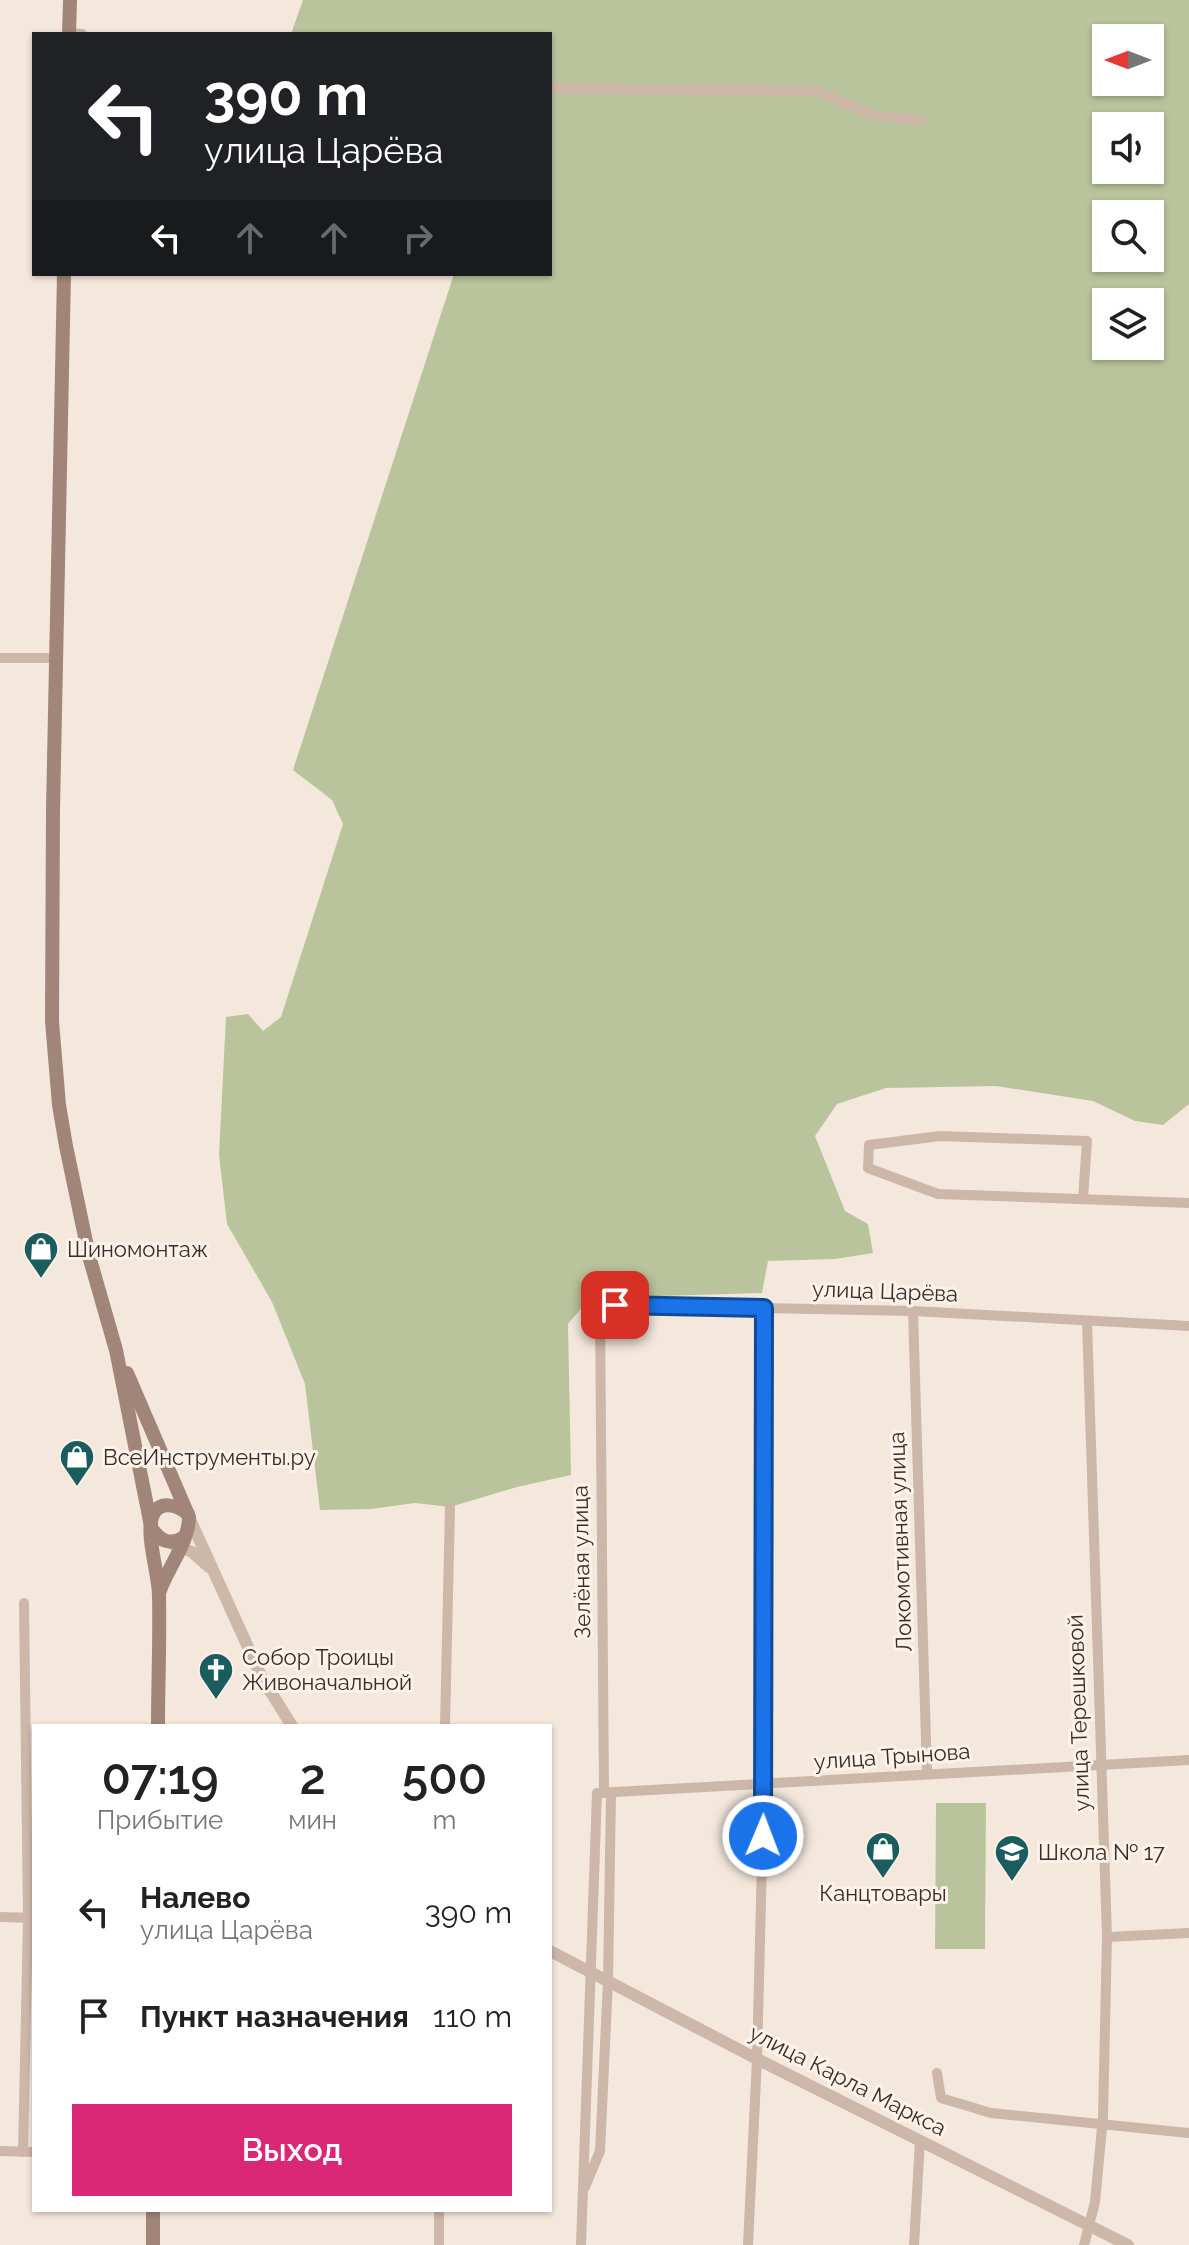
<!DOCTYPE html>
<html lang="ru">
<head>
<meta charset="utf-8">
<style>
	body { margin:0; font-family:Raleway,sans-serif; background:#f6f6f6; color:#222; height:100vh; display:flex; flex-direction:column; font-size:30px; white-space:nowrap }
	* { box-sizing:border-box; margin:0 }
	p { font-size:26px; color:#767676 }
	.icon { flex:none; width:44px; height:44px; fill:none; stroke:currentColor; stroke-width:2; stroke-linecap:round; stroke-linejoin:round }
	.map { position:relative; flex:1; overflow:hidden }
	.side { position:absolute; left:32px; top:1724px; width:520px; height:488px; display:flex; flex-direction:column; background:#fff; border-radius:0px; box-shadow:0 2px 6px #0004 }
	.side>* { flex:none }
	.top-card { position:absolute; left:32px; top:32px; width:520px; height:244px; border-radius:0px; box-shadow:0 2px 6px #0004; background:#202124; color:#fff; overflow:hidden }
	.needle { width:52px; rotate:270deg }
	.buttons { position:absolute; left:1092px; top:24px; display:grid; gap:16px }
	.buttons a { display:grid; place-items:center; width:72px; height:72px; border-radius:0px; background:#fff; box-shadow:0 2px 6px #0004; font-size:40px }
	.pin { position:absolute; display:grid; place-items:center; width:68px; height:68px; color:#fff; margin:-34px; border-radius:16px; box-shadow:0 4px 12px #0006 }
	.me { position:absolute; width:88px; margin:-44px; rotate:1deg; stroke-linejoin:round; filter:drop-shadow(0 0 6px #0008) }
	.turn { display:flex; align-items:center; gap:28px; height:168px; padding:0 40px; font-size:36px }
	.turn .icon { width:104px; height:104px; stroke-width:2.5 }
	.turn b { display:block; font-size:56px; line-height:68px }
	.lanes { display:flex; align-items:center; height:76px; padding:0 40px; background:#0003; justify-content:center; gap:40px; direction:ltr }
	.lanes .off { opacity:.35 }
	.eta { display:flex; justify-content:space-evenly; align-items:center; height:136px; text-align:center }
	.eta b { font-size:48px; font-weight:600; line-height:56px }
	.cta { display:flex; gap:16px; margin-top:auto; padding:16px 40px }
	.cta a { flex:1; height:92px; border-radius:0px; background:#db2777; color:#fff; font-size:32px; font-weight:600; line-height:92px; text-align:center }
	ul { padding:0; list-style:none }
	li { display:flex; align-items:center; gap:24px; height:104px; padding:0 40px }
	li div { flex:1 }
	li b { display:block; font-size:30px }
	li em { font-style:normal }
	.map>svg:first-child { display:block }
</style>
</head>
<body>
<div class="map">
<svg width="1189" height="2245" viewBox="0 0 1189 2245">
	<rect width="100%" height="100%" fill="#f4e8dd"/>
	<!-- green -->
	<g fill="#b9c49c" fill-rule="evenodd">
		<path d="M303,0h886v1104l-26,21 -28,-4 -42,-20 -97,-15 -110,2 -49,16 -22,32 30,75 23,13 5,29 -38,6 -67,2 -6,32 -172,5 -22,26 3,151 -54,12 -67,20 -35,-4 -44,6 -51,1 -15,-126 -33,-82 -45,-78 -8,-69 7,-138 22,-3 15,17 18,-14 62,-193 -11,-24 -39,-30 161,-496h96v-240h-259zM1106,38h44v44h-44zM1106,126h44v44h-44zM1106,214h44v44h-44zM1106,302h44v44h-44z"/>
		<path d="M936,1803h50l-1,146h-50z"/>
	</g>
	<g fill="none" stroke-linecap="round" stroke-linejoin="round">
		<!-- minor -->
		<g stroke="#cdb7a8" stroke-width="10">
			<path d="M69,33l13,1"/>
			<path d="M550,89l267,2 56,24 49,5"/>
			<path d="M0,658h57"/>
			<path d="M1083,1199l4,-58 -147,-5 -71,9 -1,23 70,26 251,9"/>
			<path d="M913,1311l14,462"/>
			<path d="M445,1726l5,-219"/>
			<path d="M604,1793l-4,-482 15,-6 298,6 276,15"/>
			<path d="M0,1917l34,1"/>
			<path d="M1107,1937l82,-4"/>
			<path d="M937,2073l4,25 50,15 198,20"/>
			<path d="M0,2151l34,1"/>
			<path d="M23,2152l5,-234 -4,-315"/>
			<path d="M585,2187l15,-36 8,-170 3,-188"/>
			<path d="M439,2245v-35"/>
			<path d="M581,2245l16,-452 592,-33"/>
			<path d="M748,2245l9,-186 7,-276v-475"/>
			<path d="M914,2245l6,-105"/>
			<path d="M1084,2245l11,-43 8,-85 4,-180 -20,-616"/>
		</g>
		<!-- tertiary -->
		<g stroke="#cdb7a8" stroke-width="12">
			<path d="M189,1517l73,161 30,48"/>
			<path d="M174,1545l18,7 17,15"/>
			<path d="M550,1951l207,108 371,186"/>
		</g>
		<!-- secondary -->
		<g stroke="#a18579" stroke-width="14">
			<path d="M69,34l1,-34"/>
			<path d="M64,274l-11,536 -1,211 7,84 7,41 23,110 27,94 35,176"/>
			<path d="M127,1373l62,144c0,26 -22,51 -30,76"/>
			<path d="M152,1529c8,12 19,17 32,8"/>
			<path d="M158,1726c0,-43 2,-87 1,-130 0,-22 -13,-58 -7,-79 6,-18 26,-12 36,-3"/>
			<path d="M153,2245v-35"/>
		</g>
	</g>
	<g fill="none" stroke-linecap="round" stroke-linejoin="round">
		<defs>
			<path id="route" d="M615,1305l149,3 -1,528"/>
		</defs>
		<!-- route casing -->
		<use href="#route" stroke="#114b97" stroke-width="20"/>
		<!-- route -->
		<use href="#route" stroke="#1a73e8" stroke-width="14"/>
	</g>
	<!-- icons -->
	<defs>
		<symbol id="shop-pin" viewBox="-11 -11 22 30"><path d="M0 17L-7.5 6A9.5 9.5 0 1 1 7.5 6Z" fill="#1b5d5e" stroke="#fbf2ea"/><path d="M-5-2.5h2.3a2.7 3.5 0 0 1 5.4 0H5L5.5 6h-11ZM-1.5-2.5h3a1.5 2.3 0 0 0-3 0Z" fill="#fff"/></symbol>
		<symbol id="church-pin" viewBox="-11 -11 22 30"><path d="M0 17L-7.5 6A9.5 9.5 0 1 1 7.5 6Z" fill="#1b5d5e" stroke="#fbf2ea"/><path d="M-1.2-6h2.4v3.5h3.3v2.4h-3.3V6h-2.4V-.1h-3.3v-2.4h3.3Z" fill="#fff"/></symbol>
		<symbol id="school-pin" viewBox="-11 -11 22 30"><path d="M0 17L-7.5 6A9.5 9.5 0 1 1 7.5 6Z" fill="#1b5d5e" stroke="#fbf2ea"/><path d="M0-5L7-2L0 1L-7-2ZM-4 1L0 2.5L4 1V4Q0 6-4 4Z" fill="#fff"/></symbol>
	</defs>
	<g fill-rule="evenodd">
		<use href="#shop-pin" x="21" y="1229" width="40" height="54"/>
		<use href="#shop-pin" x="57" y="1437" width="40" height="54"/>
		<use href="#church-pin" x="196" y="1650" width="40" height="54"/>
		<use href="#shop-pin" x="863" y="1829" width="40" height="54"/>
		<use href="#school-pin" x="992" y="1832" width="40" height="54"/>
	</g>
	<g text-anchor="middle" stroke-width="6" stroke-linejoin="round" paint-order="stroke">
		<!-- poi labels -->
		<g font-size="22" fill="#3a2d29" stroke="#fbf2ea" text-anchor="start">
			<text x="67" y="1257">Шиномонтаж</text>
			<text x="103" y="1465">ВсеИнструменты.ру</text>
			<text x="242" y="1665">Собор Троицы<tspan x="242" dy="25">Живоначальной</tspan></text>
			<text x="1038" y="1860">Школа № 17</text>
			<text x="883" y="1901" text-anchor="middle">Канцтовары</text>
		</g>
		<!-- street labels -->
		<g font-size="22" fill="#3a2d29" stroke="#fbf2ea">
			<text transform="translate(885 1291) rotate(2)" y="8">улица Царёва</text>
			<text transform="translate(900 1542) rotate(-92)" y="8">Локомотивная улица</text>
			<text transform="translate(581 1562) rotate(-91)" y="8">Зелёная улица</text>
			<text transform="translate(1078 1713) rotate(-92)" y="8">улица Терешковой</text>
			<text transform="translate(892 1756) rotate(-4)" y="8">улица Трынова</text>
			<text transform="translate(848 2080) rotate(27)" y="8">улица Карла Маркса</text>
		</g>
	</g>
</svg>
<div class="buttons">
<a><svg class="needle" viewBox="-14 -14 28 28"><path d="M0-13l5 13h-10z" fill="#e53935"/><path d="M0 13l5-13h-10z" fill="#767676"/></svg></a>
<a><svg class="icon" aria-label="sound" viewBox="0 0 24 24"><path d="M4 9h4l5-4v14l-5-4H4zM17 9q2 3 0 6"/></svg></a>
<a><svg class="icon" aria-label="search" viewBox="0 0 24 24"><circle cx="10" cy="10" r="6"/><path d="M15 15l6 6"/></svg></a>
<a><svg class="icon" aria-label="layers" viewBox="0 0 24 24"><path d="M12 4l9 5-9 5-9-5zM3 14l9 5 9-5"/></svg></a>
</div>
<div class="pin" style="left:615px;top:1305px;background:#d93025"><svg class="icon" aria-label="arrive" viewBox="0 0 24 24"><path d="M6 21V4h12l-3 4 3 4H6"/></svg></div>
<svg class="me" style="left:763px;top:1836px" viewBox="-20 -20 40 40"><circle r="17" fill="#1a73e8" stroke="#fff" stroke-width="3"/><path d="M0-11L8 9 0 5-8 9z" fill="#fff"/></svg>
<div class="top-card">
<div class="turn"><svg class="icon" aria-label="left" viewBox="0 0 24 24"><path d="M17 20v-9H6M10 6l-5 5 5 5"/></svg><div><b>390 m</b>улица Царёва</div></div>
<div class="lanes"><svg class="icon" aria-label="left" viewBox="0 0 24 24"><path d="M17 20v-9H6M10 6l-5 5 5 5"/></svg><svg class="icon off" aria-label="ahead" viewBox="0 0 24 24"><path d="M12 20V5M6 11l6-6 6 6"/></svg><svg class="icon off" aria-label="ahead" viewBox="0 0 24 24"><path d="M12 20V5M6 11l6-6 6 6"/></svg><svg class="icon off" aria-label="right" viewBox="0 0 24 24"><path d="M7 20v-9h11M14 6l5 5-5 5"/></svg></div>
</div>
<section class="side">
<div class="eta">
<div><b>07:19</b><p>Прибытие</p></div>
<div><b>2</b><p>мин</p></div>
<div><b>500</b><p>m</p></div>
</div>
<ul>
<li><svg class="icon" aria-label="left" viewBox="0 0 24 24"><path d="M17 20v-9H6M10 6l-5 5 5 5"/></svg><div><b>Налево</b><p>улица Царёва</p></div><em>390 m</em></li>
<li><svg class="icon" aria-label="arrive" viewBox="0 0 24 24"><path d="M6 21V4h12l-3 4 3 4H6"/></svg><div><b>Пункт назначения</b></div><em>110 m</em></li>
</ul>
<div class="cta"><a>Выход</a></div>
</section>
</div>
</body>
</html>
